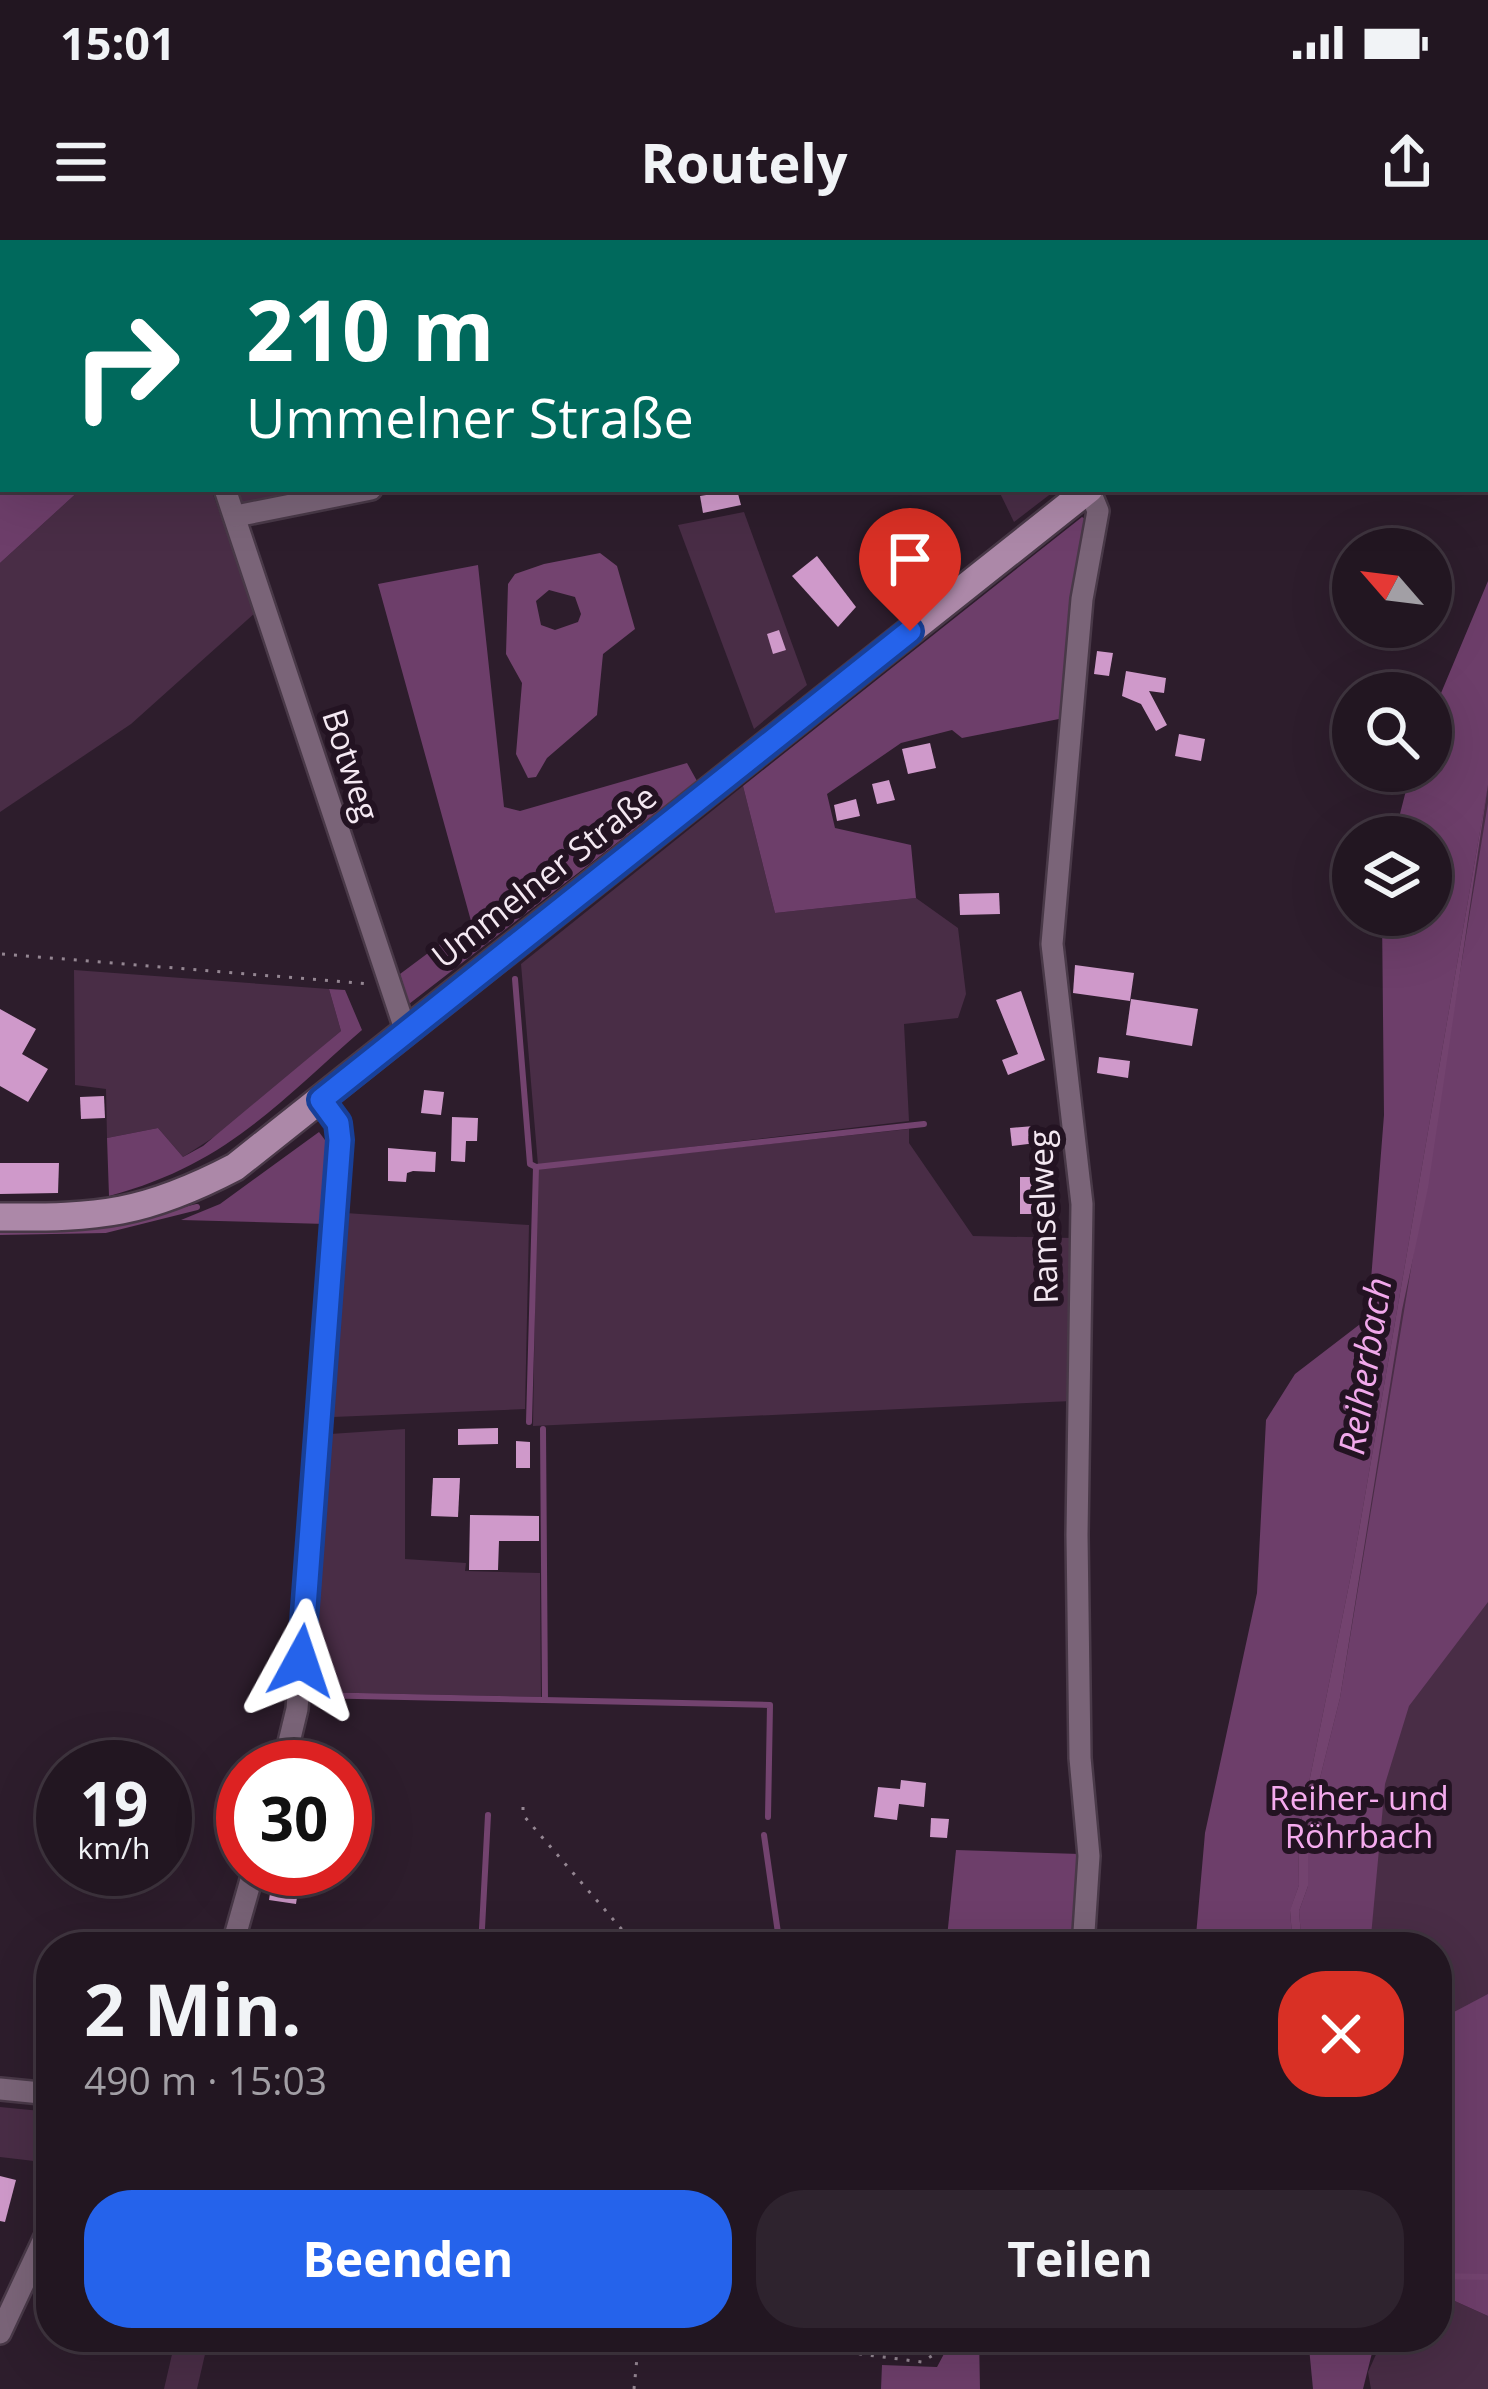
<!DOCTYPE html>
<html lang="de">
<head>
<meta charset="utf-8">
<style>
	body { margin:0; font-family:"Open Sans",sans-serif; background:#2e232e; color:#f1f3f6; height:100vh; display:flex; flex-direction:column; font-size:45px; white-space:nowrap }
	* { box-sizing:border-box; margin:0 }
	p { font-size:39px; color:#a29fa5 }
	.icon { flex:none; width:66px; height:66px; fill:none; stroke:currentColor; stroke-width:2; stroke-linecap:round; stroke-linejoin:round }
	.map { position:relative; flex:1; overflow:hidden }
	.drawer { position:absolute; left:36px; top:1692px; width:1416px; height:420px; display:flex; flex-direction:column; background:#221621; border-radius:48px; box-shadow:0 12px 48px #0002,0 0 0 3px #3f353f }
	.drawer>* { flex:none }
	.top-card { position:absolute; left:0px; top:0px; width:1488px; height:252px; box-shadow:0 12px 48px #0002,0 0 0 3px #3f353f; background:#00695c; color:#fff; overflow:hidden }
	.needle { width:78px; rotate:298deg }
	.fabs { position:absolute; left:1332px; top:288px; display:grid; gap:24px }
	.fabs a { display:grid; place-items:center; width:120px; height:120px; border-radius:50%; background:#221621; box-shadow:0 12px 48px #0002,0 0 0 3px #3f353f; font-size:60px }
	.speed { position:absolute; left:36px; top:1500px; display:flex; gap:24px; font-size:60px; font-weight:700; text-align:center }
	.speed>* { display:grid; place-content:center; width:156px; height:156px; border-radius:50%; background:#221621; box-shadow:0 12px 48px #0002,0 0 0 3px #3f353f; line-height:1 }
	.speed small { font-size:30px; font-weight:400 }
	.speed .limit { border:18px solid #d22; background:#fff; color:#111 }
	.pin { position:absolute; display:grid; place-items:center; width:102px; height:102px; color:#fff; margin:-123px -51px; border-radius:50% 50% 50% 0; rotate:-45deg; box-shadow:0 0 12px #0007 }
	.pin .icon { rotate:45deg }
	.me { position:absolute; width:132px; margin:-66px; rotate:5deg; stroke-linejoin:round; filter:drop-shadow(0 0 9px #0008) }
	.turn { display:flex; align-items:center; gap:42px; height:252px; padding:0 48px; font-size:54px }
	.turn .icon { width:156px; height:156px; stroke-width:2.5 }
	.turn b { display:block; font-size:84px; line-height:102px }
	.round { display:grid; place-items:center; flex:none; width:126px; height:126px; border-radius:48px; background:#2e232e }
	.head { display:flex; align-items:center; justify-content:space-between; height:204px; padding:0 48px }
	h1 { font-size:72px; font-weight:700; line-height:90px }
	.cta { display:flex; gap:24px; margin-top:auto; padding:24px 48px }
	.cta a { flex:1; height:138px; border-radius:48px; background:#2563eb; color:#fff; font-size:48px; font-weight:700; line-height:138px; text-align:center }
	.cta a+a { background:#2e232e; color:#f1f3f6 }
	.status { display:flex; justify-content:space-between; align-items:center; height:84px; padding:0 60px; background:#221621; direction:ltr }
	.status svg { height:33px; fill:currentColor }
	header { display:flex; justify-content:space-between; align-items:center; height:156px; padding:0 48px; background:#221621; font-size:54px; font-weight:700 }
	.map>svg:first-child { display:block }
</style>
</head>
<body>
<div class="status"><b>15:01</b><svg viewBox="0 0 49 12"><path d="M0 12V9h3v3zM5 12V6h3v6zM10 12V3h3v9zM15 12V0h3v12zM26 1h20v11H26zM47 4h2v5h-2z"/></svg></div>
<header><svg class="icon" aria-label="menu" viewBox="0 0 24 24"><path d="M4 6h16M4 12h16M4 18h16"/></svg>Routely<svg class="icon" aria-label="share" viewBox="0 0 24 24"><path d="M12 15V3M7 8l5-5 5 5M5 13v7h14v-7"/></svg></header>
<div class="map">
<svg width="1488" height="2149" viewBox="0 0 1488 2149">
	<rect width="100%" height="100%" fill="#2d1d2c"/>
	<!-- green -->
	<g fill="#492d46">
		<path d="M103,0h289l2,3h-290z"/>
		<path d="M81,249h130l45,123 -125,112 -131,88v-249z"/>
		<path d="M231,249h106l-95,20z"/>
		<path d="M998,249h59l-43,33z"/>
		<path d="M744,272l63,173 -53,44 -76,-204z"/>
		<path d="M1488,365v1667l-51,3v-328h-223l86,-571 84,-72 47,-389v-144z"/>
		<path d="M743,546l32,127 141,-15 42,30 8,66 -8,24 -54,6 5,97 -371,44 -17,-201z"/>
		<path d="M74,730l255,19 12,42 -113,97 -45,29 -25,-29 -51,10 -1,-49 -31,-4z"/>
		<path d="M909,889v14l64,93 100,2 -1,163 -539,25 4,-257z"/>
		<path d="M345,973l184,12 -4,184 -192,8z"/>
		<path d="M405,1189v130l61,4 -1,8 75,2 1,124 -232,-5 21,-258z"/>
		<path d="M0,1867l51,5v51l-51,-6z"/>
		<path d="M1437,2053l51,23v73h-117l-3,-17 16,-35h53z"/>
		<path d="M176,2097h33l-12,52h-33z"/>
		<path d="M771,2097h98l-1,11z"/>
	</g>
	<!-- forest -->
	<g fill="#6d3e6a">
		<path d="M0,0l86,3h-83v246h78l-81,74z"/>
		<path d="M1082,277l5,3 -23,198 -102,20 -10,-8 -51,13 -74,51 8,34 76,17 5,53 -141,15 -32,-127z"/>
		<path d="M478,325l26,242 16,4 167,-48 10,18 -288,223 -9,-30 71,-53 -93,-337z"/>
		<path d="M1488,341v204l-135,780 -55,272 1,48 -9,26 3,36h-98l10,-114 52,-240 9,-173 29,-46 73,-56 16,-203 -2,-200h49v-78h-37l17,-66h20v-54z"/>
		<path d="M1488,563v799l-79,104 -24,78 -15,163h-68l-3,-36 9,-25v-60l32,-128z"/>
		<path d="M329,749l16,1 17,40c-87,76 -137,135 -253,166l-2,-58 51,-10 25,29 20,-11 138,-115z"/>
		<path d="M319,892l12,16 -5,76 -145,-4 39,-16z"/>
		<path d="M956,1610l124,4 -6,93h-128z"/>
		<path d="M1488,1754v322l-51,-23v-272z"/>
		<path d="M869,2097h70c-14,26 -46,14 -71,11z"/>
		<path d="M953,2097h26l1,52h-99l1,-24 55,2z"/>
		<path d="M1308,2097h68l-13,52h-50z"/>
	</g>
	<!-- water -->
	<g fill="#73436f" fill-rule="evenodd">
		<path d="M600,313l17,13 18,63 -32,25 -6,61 -50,43 -11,19 -8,1 -12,-24 6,-71 -16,-29 2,-70 7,-10 29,-10zM549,350l26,7 6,17 -3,8 -23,8 -14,-5 -5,-24z"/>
		<path d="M1488,545l-60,403 -26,122 -62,388 -32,128v60l-9,25 3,36h-9l-3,-37 9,-25 -1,-48 55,-272z"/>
	</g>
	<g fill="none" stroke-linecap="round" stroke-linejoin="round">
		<!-- stream -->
		<g stroke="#73436f" stroke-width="6">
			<path d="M515,739l15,185 6,3 -7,255"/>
			<path d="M536,927l388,-43"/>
			<path d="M0,992l105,-2 92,-23"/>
			<path d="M543,1189l2,270"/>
			<path d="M310,1455l460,10 -2,112"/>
			<path d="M764,1595l16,112"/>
			<path d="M481,1707l7,-132"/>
			<path d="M1437,2036l51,1"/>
		</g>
	</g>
	<!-- building -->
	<g fill="#cf99ca">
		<path d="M737,250l4,15 -38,8 -3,-17z"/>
		<path d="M817,316l39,51 -18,20 -46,-51z"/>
		<path d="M779,390l7,20 -13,4 -6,-20z"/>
		<path d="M1097,411l16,2 -4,23 -15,-2z"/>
		<path d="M1126,431l40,7 -2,15 -15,-2 18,34 -11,6 -15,-27 -19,-8z"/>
		<path d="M1179,494l26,5 -4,22 -26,-5z"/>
		<path d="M930,503l6,25 -28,6 -6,-25z"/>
		<path d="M889,540l6,20 -18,4 -5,-20z"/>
		<path d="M856,559l4,17 -23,5 -3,-16z"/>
		<path d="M999,653l1,21 -40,1 -1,-21z"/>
		<path d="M1075,725l59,8 -4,28 -57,-8z"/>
		<path d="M1021,751l24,69 -37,15 -6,-15 16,-6 -22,-54z"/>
		<path d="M1131,759l67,10 -6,37 -66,-11z"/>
		<path d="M0,769l36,20 -14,25 26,15 -20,33 -28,-16z"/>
		<path d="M1099,817l31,4 -2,17 -31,-5z"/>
		<path d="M424,850l20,2 -3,23 -20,-2z"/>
		<path d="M104,856l1,22 -24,1 -1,-22z"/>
		<path d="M452,877l26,1 -1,23h-11l-1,21 -14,-1z"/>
		<path d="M1034,886l2,17 -24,3 -2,-18z"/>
		<path d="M388,908l48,4 -1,20 -22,-1 -6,2 -1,9 -18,-1z"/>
		<path d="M0,923h59l-1,30 -58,1z"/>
		<path d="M1020,937h20l-3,37h-17z"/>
		<path d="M498,1188v16l-40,1v-16z"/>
		<path d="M516,1201l14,1v26h-14z"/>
		<path d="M433,1238h27l-2,39 -27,-1z"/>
		<path d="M470,1275l69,1v25h-40l-1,29h-29z"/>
		<path d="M901,1540l25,3 -2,24 -25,-3 -2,16 -23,-3 4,-30 22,2z"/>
		<path d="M931,1578l18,1 -2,19 -17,-1z"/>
		<path d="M273,1634l27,4 -4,26 -27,-4z"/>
		<path d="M0,1936l16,4 -11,42 -5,-1z"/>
	</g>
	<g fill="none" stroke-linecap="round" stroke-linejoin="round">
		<defs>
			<g id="street">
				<path d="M93,0l1,3"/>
				<path d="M225,249l181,543"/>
				<path d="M236,276l135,-27"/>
				<path d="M283,1527l14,-58 43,-569 -2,-17 -17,-23"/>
				<path d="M232,1707l22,-78"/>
				<path d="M1083,1707l6,-91 -9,-98 -3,-223 5,-331 -30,-260 30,-345 16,-88 -9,-22"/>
				<path d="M0,1849l51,5"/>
				<path d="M0,2093l51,-109"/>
			</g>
			<g id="secondary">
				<path d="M1211,3l1,-3"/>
				<path d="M1485,50l3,-1"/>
				<path d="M0,977c100,1 145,-3 235,-50l854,-678"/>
			</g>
		</defs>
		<!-- street casing -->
		<use href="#street" stroke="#493948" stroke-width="26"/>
		<!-- secondary casing -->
		<use href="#secondary" stroke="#493948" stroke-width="32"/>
		<!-- path -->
		<g stroke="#948692" stroke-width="3" stroke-dasharray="3 9" stroke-linecap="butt">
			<path d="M2,714l369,30"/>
			<path d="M523,1567v8l114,132"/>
			<path d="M728,2097l194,25 19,-12 5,-13"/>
			<path d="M634,2149l5,-52"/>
		</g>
		<!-- street -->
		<use href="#street" stroke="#7a6478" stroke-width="21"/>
		<!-- secondary -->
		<use href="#secondary" stroke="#ac88a8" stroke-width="27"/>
	</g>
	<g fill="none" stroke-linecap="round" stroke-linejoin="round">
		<defs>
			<path id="route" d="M301,1421l39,-521 -2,-17 -17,-23 589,-469"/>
		</defs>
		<!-- route casing -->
		<use href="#route" stroke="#184099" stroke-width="30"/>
		<!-- route -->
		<use href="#route" stroke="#2563eb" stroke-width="21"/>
	</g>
	<g text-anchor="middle" stroke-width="12" stroke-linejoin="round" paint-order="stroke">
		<!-- street labels -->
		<g font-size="33" fill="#f4e8f2" stroke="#231322">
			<text transform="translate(351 525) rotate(72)" y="12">Botweg</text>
			<text transform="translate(544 636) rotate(-38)" y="12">Ummelner Straße</text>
			<text transform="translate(1043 977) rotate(-92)" y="12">Ramselweg</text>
		</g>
		<!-- park labels -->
		<g font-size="33" fill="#f5abee" stroke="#231322">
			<text x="1359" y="1570">Reiher- und<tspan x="1359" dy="38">Röhrbach</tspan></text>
		</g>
		<!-- water labels -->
		<g font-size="36" font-style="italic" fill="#f1a8eb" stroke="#231322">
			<text transform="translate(1365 1126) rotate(-81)" y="13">Reiherbach</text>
		</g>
	</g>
</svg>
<div class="fabs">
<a><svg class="needle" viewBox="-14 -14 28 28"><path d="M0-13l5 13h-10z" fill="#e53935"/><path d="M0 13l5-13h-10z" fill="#a29fa5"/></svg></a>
<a><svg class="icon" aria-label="search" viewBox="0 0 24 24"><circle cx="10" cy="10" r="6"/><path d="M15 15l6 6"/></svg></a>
<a><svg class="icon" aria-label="layers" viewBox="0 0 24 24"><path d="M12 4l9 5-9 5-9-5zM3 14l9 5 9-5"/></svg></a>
</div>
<div class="speed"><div>19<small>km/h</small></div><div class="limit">30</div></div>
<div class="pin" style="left:910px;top:391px;background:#d93025"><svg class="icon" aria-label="arrive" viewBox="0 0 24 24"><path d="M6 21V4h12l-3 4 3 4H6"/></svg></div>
<svg class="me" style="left:301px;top:1421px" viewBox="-20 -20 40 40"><path d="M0-17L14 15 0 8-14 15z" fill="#2563eb" stroke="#fff" stroke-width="4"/></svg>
<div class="top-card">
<div class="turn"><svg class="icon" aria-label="right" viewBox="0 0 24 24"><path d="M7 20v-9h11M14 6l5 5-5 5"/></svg><div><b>210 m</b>Ummelner Straße</div></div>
</div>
<section class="drawer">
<div class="head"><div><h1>2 Min.</h1><p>490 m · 15:03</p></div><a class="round" style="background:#d93025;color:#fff"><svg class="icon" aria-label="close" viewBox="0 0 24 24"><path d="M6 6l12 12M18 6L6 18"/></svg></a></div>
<div class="cta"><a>Beenden</a><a>Teilen</a></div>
</section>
</div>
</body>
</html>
